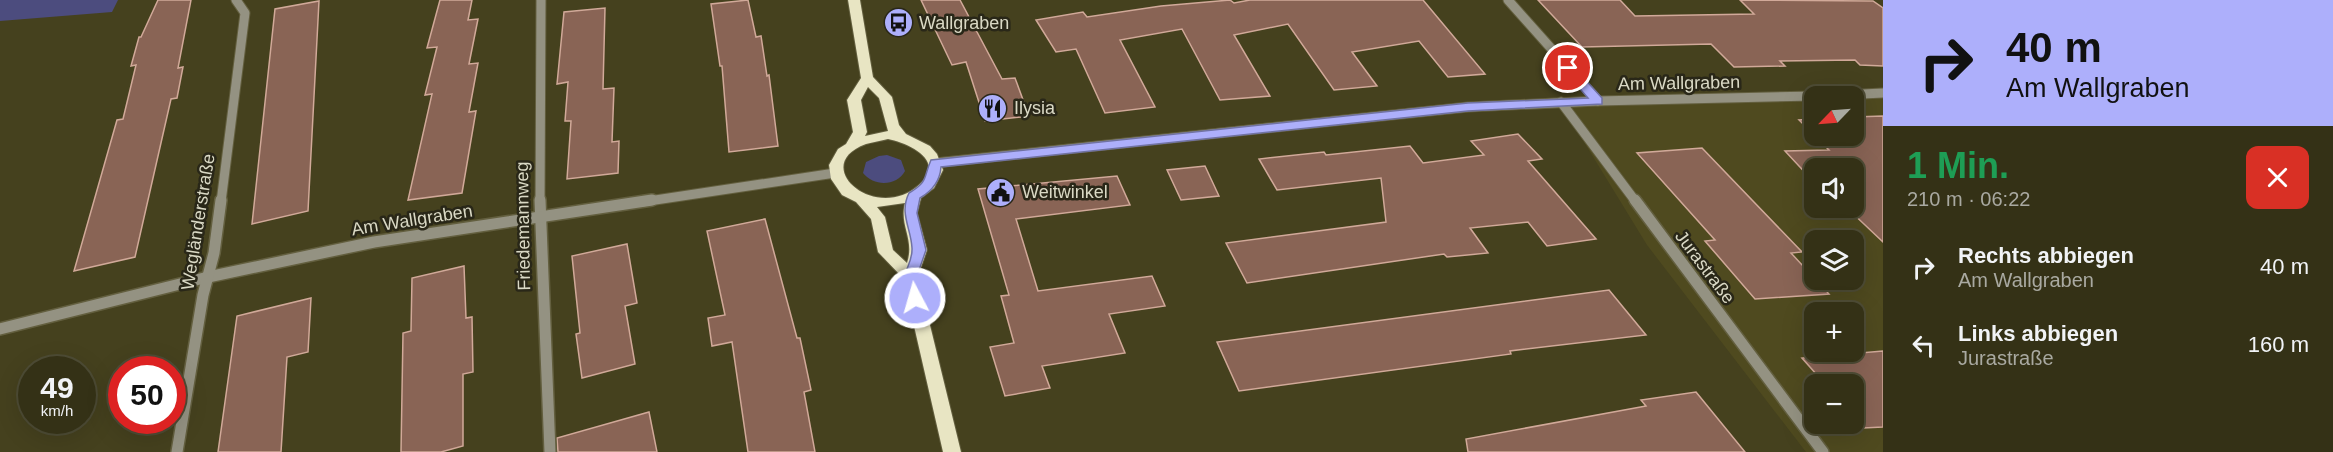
<!DOCTYPE html>
<html lang="de">
<head>
<meta charset="utf-8">
<style>
	body { margin:0; font-family:Arial,sans-serif; background:#3f3d23; color:#f1f3f6; height:100vh; display:flex; flex-direction:column; font-size:22px; white-space:nowrap }
	* { box-sizing:border-box; margin:0 }
	p { font-size:20px; color:#a9a9a1 }
	.icon { flex:none; width:33px; height:33px; fill:none; stroke:currentColor; stroke-width:2; stroke-linecap:round; stroke-linejoin:round }
	.map { position:relative; flex:1; overflow:hidden }
	.side { display:flex; flex-direction:column; background:#343116; width:450px }
	.side>* { flex:none }
	.hud { background:#adaffb; color:#111; overflow:hidden }
	.needle { width:39px; rotate:245deg }
	.controls { position:absolute; left:1804px; top:86px; display:grid; gap:12px }
	.controls a { display:grid; place-items:center; width:60px; height:60px; border-radius:12px; background:#343116; box-shadow:0 6px 24px #0002,0 0 0 2px #4e4c35; font-size:30px }
	.speed { position:absolute; left:18px; top:356px; display:flex; gap:12px; font-size:30px; font-weight:700; text-align:center }
	.speed>* { display:grid; place-content:center; width:78px; height:78px; border-radius:50%; background:#343116; box-shadow:0 6px 24px #0002,0 0 0 2px #4e4c35; line-height:1 }
	.speed small { font-size:15px; font-weight:400 }
	.speed .limit { border:9px solid #d22; background:#fff; color:#111 }
	.pin { position:absolute; display:grid; place-items:center; width:51px; height:51px; color:#fff; margin:-26px; border:3px solid #fff; border-radius:50%; box-shadow:0 2px 6px #0007 }
	.me { position:absolute; width:66px; margin:-33px; rotate:354deg; stroke-linejoin:round; filter:drop-shadow(0 0 4px #0008) }
	.turn { display:flex; align-items:center; gap:21px; height:126px; padding:0 24px; font-size:27px }
	.turn .icon { width:78px; height:78px; stroke-width:2.5 }
	.turn b { display:block; font-size:42px; line-height:51px }
	.round { display:grid; place-items:center; flex:none; width:63px; height:63px; border-radius:12px; background:#3f3d23 }
	.summary { display:flex; align-items:center; justify-content:space-between; height:102px; padding:0 24px }
	h1 { font-size:36px; font-weight:700; line-height:45px; color:#1e9e55 }
	ul { padding:0; list-style:none }
	li { display:flex; align-items:center; gap:18px; height:78px; padding:0 24px }
	li div { flex:1 }
	li b { display:block; font-size:22px }
	li em { font-style:normal }
	main { display:flex; flex:1; min-height:0 }
	.map>svg:first-child { display:block }
</style>
</head>
<body>
<main>
<div class="map">
<svg width="1883" height="452" viewBox="0 0 1883 452">
	<rect width="100%" height="100%" fill="#45411e"/>
	<!-- built -->
	<path fill="#4f4a1f" fill-rule="evenodd" d="M1883,90v362h-77l-159,-207 -85,-139zM1815,96h39v39h-39zM1815,168h39v39h-39zM1815,240h39v39h-39zM1815,312h39v39h-39zM1815,384h39v39h-39z"/>
	<!-- green -->
	<g fill="#4c4c7e">
		<path d="M0,0h118l-6,12 -112,9z"/>
		<path d="M887,155l14,5 4,11c-8,15 -31,16 -42,2l3,-11 13,-6z"/>
	</g>
	<!-- building -->
	<g fill="#896455" stroke="#d1a999" stroke-width="1.5">
		<path d="M158,0h33l-13,68 5,-1 -6,31 -6,1 -36,158 -61,14 43,-151 6,-1 13,-54 -5,1 8,-29h2z"/>
		<path d="M440,0h32l-4,20 10,-1 -9,45 9,-1 -9,49 7,-1 -14,82 -54,7 24,-106 -7,1 12,-48 -10,1z"/>
		<path d="M748,0l8,37 5,-1 6,40 2,-1 9,71 -49,6 -7,-86h-2l-9,-62z"/>
		<path d="M921,0h39l42,79 13,-1 14,38 -44,5 -19,-59 -14,3z"/>
		<path d="M1230,0l4,3 16,-3h173l62,74 -37,3 -29,-36 -67,11 25,34 -43,4 -46,-66 -54,11 36,61 -50,4 -38,-71 -62,11 35,67 -50,6 -29,-64 -20,3 -20,-32 47,-8 4,5 74,-11z"/>
		<path d="M1538,0h82l15,16 119,-2 -14,-14 133,1 10,7v58l-23,-1 -5,-5 -75,1 5,5 -51,1 -23,-23 -129,3z"/>
		<path d="M319,1l-11,210 -56,13 23,-215z"/>
		<path d="M605,8l-2,81 11,-1 -2,54 7,-1 -1,32 -51,6 4,-58h-6l3,-39 -11,2 7,-72z"/>
		<path d="M1883,116v126l-37,-35h8v-39h-39v12h-3l-27,-29 44,-1 -30,-30 16,-1v16h39v-18z"/>
		<path d="M1518,134l24,25 -14,2 68,78 -49,7 -19,-24 -58,6 18,25 -41,4 -3,-3 -197,29 -21,-40 160,-21 -5,-44 -104,12 -18,-31 65,-7 2,3 84,-9 13,17 61,-8 -13,-14z"/>
		<path d="M1702,148l100,104 -11,1 38,41 -74,5 -50,-58 10,-1 -78,-87z"/>
		<path d="M1205,166l14,30 -38,4 -14,-30z"/>
		<path d="M1117,176l13,29 -114,14 22,72 114,-15 13,30 -56,8 16,39 -83,13 8,22 -45,8 -15,-49 24,-4 -13,-47 8,-1 -31,-106z"/>
		<path d="M765,219l32,119h3l11,52 -7,2 11,60h-67l-16,-110 -20,4 -4,-28 17,-3 -18,-84z"/>
		<path d="M627,244l10,59 -12,3 10,58 -53,14 -6,-44 4,-1 -8,-77z"/>
		<path d="M464,266l2,52 6,-1 1,55 -10,2v72l-22,6h-40l2,-119 8,-2 1,-53z"/>
		<path d="M1609,290l37,45 -136,16 1,3 -272,37 -22,-49z"/>
		<path d="M311,298l-3,54 -21,5 -6,95h-63l19,-136z"/>
		<path d="M1883,351v76l-20,1 -9,-10v-34h-29l-23,-26z"/>
		<path d="M1696,392l49,60h-277l-2,-13 180,-33 -5,-6z"/>
		<path d="M649,412l8,40h-99l-1,-14z"/>
	</g>
	<g fill="none" stroke-linecap="round" stroke-linejoin="round">
		<defs>
			<g id="minor-far1">
				<path d="M1508,0l90,101"/>
				<path d="M1822,96l61,-3"/>
				<path d="M1561,102l75,100"/>
				<path d="M935,163l533,-56 130,-6 217,-5"/>
				<path d="M221,202l24,-189 -9,-13"/>
				<path d="M540,202l1,-202"/>
				<path d="M642,202l193,-29"/>
			</g>
			<g id="minor">
				<path d="M540,200l10,252"/>
				<path d="M1635,200l188,252"/>
				<path d="M0,329l208,-52 166,-35 278,-42"/>
				<path d="M177,452l26,-157 11,-42 7,-53"/>
			</g>
			<path id="major" d="M848,0h12l13,77 19,20 7,28 7,9 24,12 7,8 6,16 -9,18 -13,10 -4,15 10,37 -9,26 43,176h-18l-40,-174 -25,-26 -7,-33 -15,-17 -14,-7 -11,-16 -2,-14 9,-16 8,-5 7,-12 -6,-32 14,-22zM868,87l11,11 9,33 -23,5 2,-4 -6,-32zM888,139c21,4 59,22 31,46 -44,39 -111,-20 -53,-41 7,-2 15,-3 22,-5zM905,203c-6,23 10,36 2,60l-14,-13 -8,-33 -8,-10z"/>
		</defs>
		<!-- minor-far1 casing -->
		<use href="#minor-far1" stroke="#635f3f" stroke-width="11"/>
		<!-- minor casing -->
		<use href="#minor" stroke="#635f3f" stroke-width="14"/>
		<!-- major casing -->
		<use href="#major" stroke="#635f3f" stroke-width="2"/>
		<!-- minor-far1 -->
		<use href="#minor-far1" stroke="#949282" stroke-width="9"/>
		<!-- minor -->
		<use href="#minor" stroke="#949282" stroke-width="11"/>
		<!-- major -->
		<use href="#major" fill="#e8e5c3" fill-rule="evenodd"/>
	</g>
	<!-- route -->
	<path fill="#adaffb" stroke="#7072a3" stroke-width="1.5" d="M1568,64l4,1 30,33v6l-134,7 -527,56c-1,14 -9,24 -21,31l-3,15 9,37 -9,26 5,22 -2,4h-10c-15,-29 3,-33 2,-54 -1,-20 -13,-35 -3,-55 20,-12 14,-15 22,-33l537,-57 120,-5 -26,-30z"/>
	<!-- icons -->
	<defs>
		<symbol id="bus-disc" viewBox="-11 -11 22 22"><circle r="9.5" fill="#adaffb" stroke="#292718"/><path d="M-5-6H5V4H4V6H2V4H-2V6H-4V4H-5ZM-3.5-4V0h7V-4ZM-3.5 1.2v1.5H-2V1.2ZM2 1.2v1.5H3.5V1.2Z" fill="#111"/></symbol>
		<symbol id="restaurant-disc" viewBox="-11 -11 22 22"><circle r="9.5" fill="#adaffb" stroke="#292718"/><path d="M-5-6h1v4h1v-4h1v4h1v-4h1v5L-1.5 .5V6h-2V.5L-5-1ZM5-6V6H3V1.5H1.5Q1.5-4 5-6Z" fill="#111"/></symbol>
		<symbol id="civic-disc" viewBox="-11 -11 22 22"><circle r="9.5" fill="#adaffb" stroke="#292718"/><path d="M-.6-6.5H3V-4.5H.6V-3L4-1V1h2V6H-6V1h2V-1L-.6-3ZM-1.2 2.5V6h2.4V2.5Z" fill="#111"/></symbol>
	</defs>
	<g fill-rule="evenodd">
		<use href="#bus-disc" x="882" y="6" width="33" height="33"/>
		<use href="#restaurant-disc" x="976" y="92" width="33" height="33"/>
		<use href="#civic-disc" x="984" y="176" width="33" height="33"/>
	</g>
	<g text-anchor="middle" stroke-width="5" stroke-linejoin="round" paint-order="stroke">
		<!-- poi labels -->
		<g font-size="18" fill="#dad9c5" stroke="#292718" text-anchor="start">
			<text x="919" y="29">Wallgraben</text>
			<text x="1014" y="114">Ilysia</text>
			<text x="1022" y="198">Weitwinkel</text>
		</g>
		<!-- street labels -->
		<g font-size="18" fill="#dad9c5" stroke="#292718">
			<text transform="translate(1679 83) rotate(-1)" y="6">Am Wallgraben</text>
			<text transform="translate(412 220) rotate(-9)" y="6">Am Wallgraben</text>
			<text transform="translate(198 222) rotate(-81)" y="6">Wegländerstraße</text>
			<text transform="translate(523 226) rotate(-91)" y="6">Friedemannweg</text>
			<text transform="translate(1705 267) rotate(53)" y="6">Jurastraße</text>
		</g>
	</g>
</svg>
<div class="controls">
<a><svg class="needle" viewBox="-14 -14 28 28"><path d="M0-13l5 13h-10z" fill="#e53935"/><path d="M0 13l5-13h-10z" fill="#a9a9a1"/></svg></a>
<a><svg class="icon" aria-label="sound" viewBox="0 0 24 24"><path d="M4 9h4l5-4v14l-5-4H4zM17 9q2 3 0 6"/></svg></a>
<a><svg class="icon" aria-label="layers" viewBox="0 0 24 24"><path d="M12 4l9 5-9 5-9-5zM3 14l9 5 9-5"/></svg></a>
<a>+</a>
<a>−</a>
</div>
<div class="speed"><div>49<small>km/h</small></div><div class="limit">50</div></div>
<div class="pin" style="left:1568px;top:68px;background:#d93025"><svg class="icon" aria-label="arrive" viewBox="0 0 24 24"><path d="M6 21V4h12l-3 4 3 4H6"/></svg></div>
<svg class="me" style="left:915px;top:298px" viewBox="-20 -20 40 40"><circle r="17" fill="#adaffb" stroke="#fff" stroke-width="3"/><path d="M0-11L8 9 0 5-8 9z" fill="#fff"/></svg>
</div>
<section class="side">
<div class="hud">
<div class="turn"><svg class="icon" aria-label="right" viewBox="0 0 24 24"><path d="M7 20v-9h11M14 6l5 5-5 5"/></svg><div><b>40 m</b>Am Wallgraben</div></div>
</div>
<div class="summary"><div><h1>1 Min.</h1><p>210 m · 06:22</p></div><a class="round" style="background:#d93025;color:#fff"><svg class="icon" aria-label="close" viewBox="0 0 24 24"><path d="M6 6l12 12M18 6L6 18"/></svg></a></div>
<ul>
<li><svg class="icon" aria-label="right" viewBox="0 0 24 24"><path d="M7 20v-9h11M14 6l5 5-5 5"/></svg><div><b>Rechts abbiegen</b><p>Am Wallgraben</p></div><em>40 m</em></li>
<li><svg class="icon" aria-label="left" viewBox="0 0 24 24"><path d="M17 20v-9H6M10 6l-5 5 5 5"/></svg><div><b>Links abbiegen</b><p>Jurastraße</p></div><em>160 m</em></li>
</ul>
</section>
</main>
</body>
</html>
